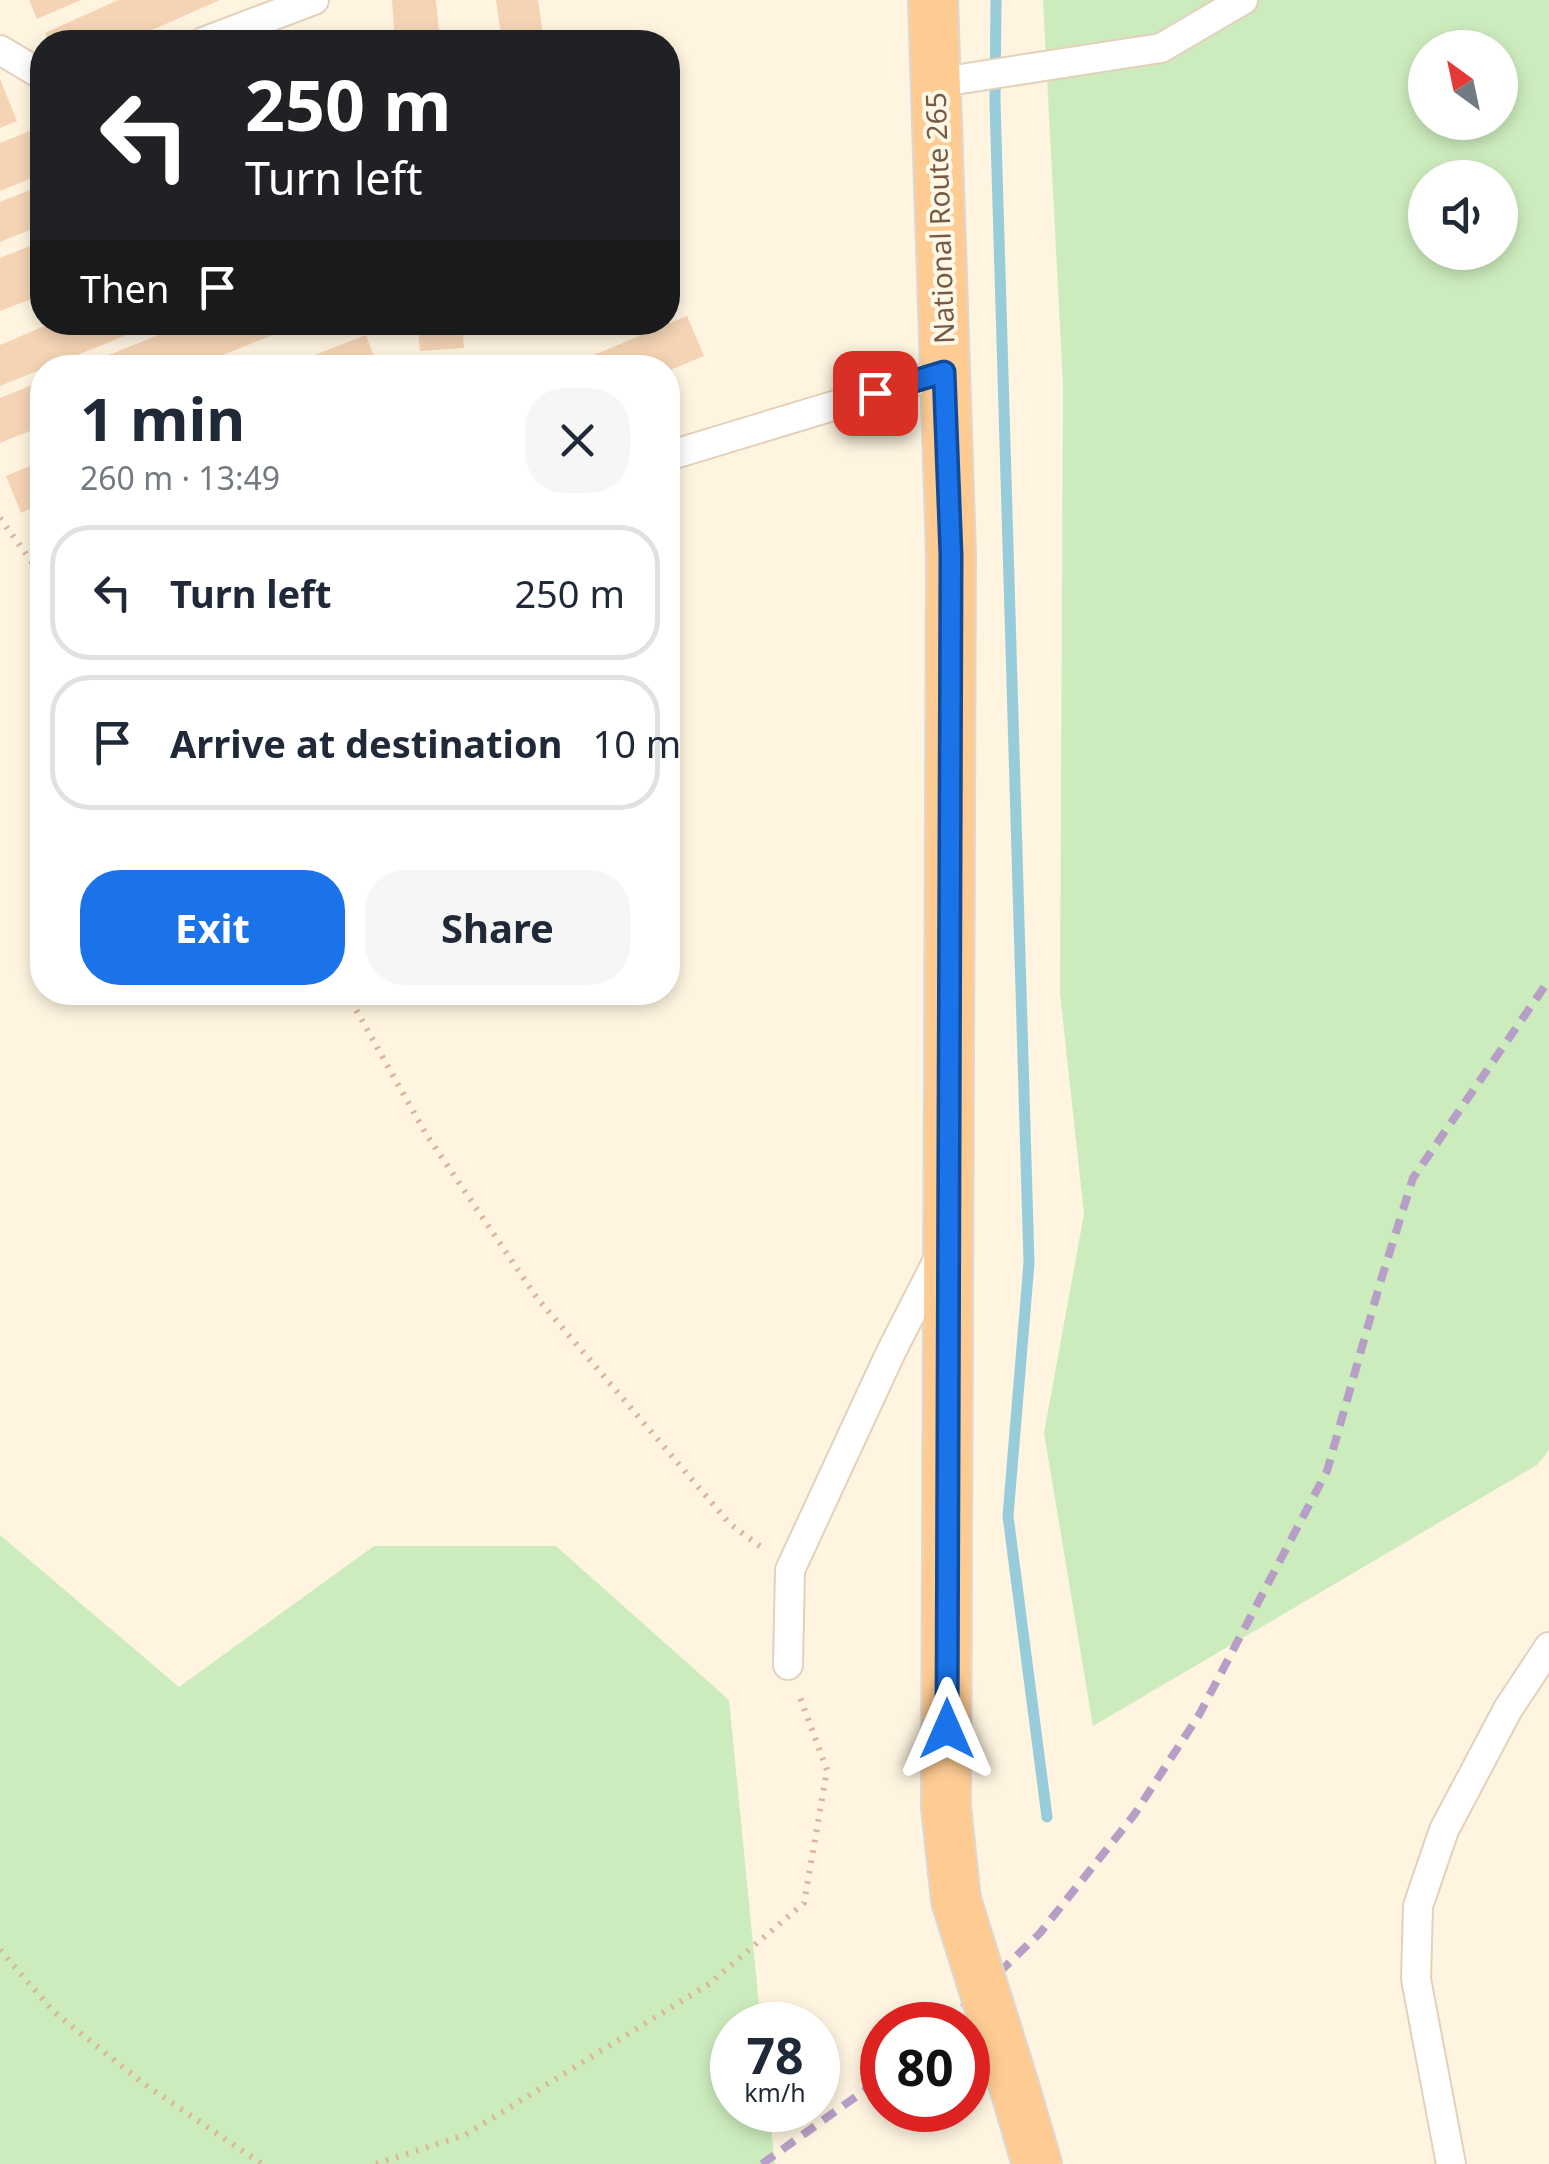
<!DOCTYPE html>
<html lang="en">
<head>
<meta charset="utf-8">
<style>
	body { margin:0; font-family:"Noto Sans",sans-serif; background:#f6f6f7; color:#1f2937; height:100vh; display:flex; flex-direction:column; font-size:38px; white-space:nowrap }
	* { box-sizing:border-box; margin:0 }
	p { font-size:32px; color:#747a83 }
	.icon { flex:none; width:55px; height:55px; fill:none; stroke:currentColor; stroke-width:2; stroke-linecap:round; stroke-linejoin:round }
	.map { position:relative; flex:1; overflow:hidden }
	.sheet { position:absolute; left:30px; top:355px; width:650px; height:650px; display:flex; flex-direction:column; background:#fff; border-radius:40px; box-shadow:0 5px 15px #0003 }
	.sheet>* { flex:none }
	.banner { position:absolute; left:30px; top:30px; width:650px; height:305px; border-radius:40px; box-shadow:0 5px 15px #0003; background:#202124; color:#fff; overflow:hidden }
	.needle { width:65px; rotate:327deg }
	.controls { position:absolute; left:1408px; top:30px; display:grid; gap:20px }
	.controls a { display:grid; place-items:center; width:110px; height:110px; border-radius:50%; background:#fff; box-shadow:0 5px 15px #0003; font-size:50px }
	.speed { position:absolute; left:710px; top:2002px; display:flex; gap:20px; font-size:50px; font-weight:700; text-align:center }
	.speed>* { display:grid; place-content:center; width:130px; height:130px; border-radius:50%; background:#fff; box-shadow:0 5px 15px #0003; line-height:1 }
	.speed small { font-size:25px; font-weight:400 }
	.speed .limit { border:15px solid #d22; background:#fff; color:#111 }
	.pin { position:absolute; display:grid; place-items:center; width:85px; height:85px; color:#fff; margin:-42px; border-radius:20px; box-shadow:0 5px 15px #0006 }
	.me { position:absolute; width:110px; margin:-55px; rotate:0deg; stroke-linejoin:round; filter:drop-shadow(0 0 8px #0008) }
	.turn { display:flex; align-items:center; gap:35px; height:210px; padding:0 50px; font-size:45px }
	.turn .icon { width:130px; height:130px; stroke-width:2.5 }
	.turn b { display:block; font-size:70px; line-height:85px }
	.then { display:flex; align-items:center; height:95px; padding:0 50px; background:#0003; gap:20px; font-size:38px }
	.round { display:grid; place-items:center; flex:none; width:105px; height:105px; border-radius:40px; background:#f6f6f7 }
	.overview { display:flex; align-items:center; justify-content:space-between; height:170px; padding:0 50px }
	h1 { font-size:60px; font-weight:700; line-height:75px }
	.cta { display:flex; gap:20px; margin-top:auto; padding:20px 50px }
	.cta a { flex:1; height:115px; border-radius:40px; background:#1a73e8; color:#fff; font-size:40px; font-weight:700; line-height:115px; text-align:center }
	.cta a+a { background:#f6f6f7; color:#1f2937 }
	ul { padding:0; list-style:none }
	li { display:flex; align-items:center; gap:30px; height:135px; margin:0 20px 15px; padding:0 30px; border:5px solid #e0e1e3; border-radius:40px }
	li div { flex:1 }
	li b { display:block; font-size:38px }
	li em { font-style:normal }
	.map>svg:first-child { display:block }
</style>
</head>
<body>
<div class="map">
<svg width="1549" height="2164" viewBox="0 0 1549 2164">
	<rect width="100%" height="100%" fill="#fef4e0"/>
	<!-- green -->
	<g fill="#cdecbd" fill-rule="evenodd">
		<path d="M1043,0h506v1450l-12,15 -444,261 -49,-293 40,-219 -24,-221 3,-609zM1425,48h75v74h-75zM1425,178h75v74h-75z"/>
		<path d="M0,1535l179,152 195,-141h182l173,154 32,325h-29v85h37l6,54h-775z"/>
	</g>
	<g fill="none" stroke-linecap="round" stroke-linejoin="round">
		<!-- stream -->
		<path stroke="#98ccdb" stroke-width="11" d="M996,0l-1,102 34,1161 -21,253 39,301"/>
	</g>
	<!-- building -->
	<g fill="#f5d4b5">
		<path d="M29,0h52l-44,19z"/>
		<path d="M118,0h102l-95,42h-76l-4,-9z"/>
		<path d="M392,0h44l4,42h-45z"/>
		<path d="M496,0h42l6,42h-42z"/>
		<path d="M270,34l4,8h-25z"/>
		<path d="M0,79l17,42 -17,7z"/>
		<path d="M42,126v48l-42,17v-48z"/>
		<path d="M42,185v40l-42,17v-40z"/>
		<path d="M42,241v54l-42,16v-53z"/>
		<path d="M687,316l17,40 -36,15v-3h-105z"/>
		<path d="M54,322h103v1l-157,63v-41z"/>
		<path d="M190,322l113,1 -113,45h-113z"/>
		<path d="M417,322h45l2,26 -44,3z"/>
		<path d="M546,322h47v3l-46,7z"/>
		<path d="M366,335l12,33h-94v-1z"/>
		<path d="M42,381v45l-42,17v-45z"/>
		<path d="M42,461v43l-21,9 -15,-37z"/>
	</g>
	<g fill="none" stroke-linecap="round" stroke-linejoin="round">
		<defs>
			<g id="minor">
				<path d="M203,42l111,-42"/>
				<path d="M0,50l42,25"/>
				<path d="M935,83l226,-35 82,-48"/>
				<path d="M668,456l277,-84"/>
				<path d="M788,1665l2,-95 101,-218 49,-96"/>
				<path d="M1451,2164l-35,-185 2,-73 26,-76 64,-121 41,-62"/>
			</g>
			<g id="trunk">
				<path d="M933,0l18,555 -5,1252 10,93"/>
				<path d="M1014,2086l23,78"/>
			</g>
		</defs>
		<!-- minor casing -->
		<use href="#minor" stroke="#e3d1bb" stroke-width="32"/>
		<!-- trunk casing -->
		<use href="#trunk" stroke="#ded7d2" stroke-width="52"/>
		<!-- path -->
		<g stroke="#dab798" stroke-width="6" stroke-dasharray="2.5 8" stroke-linecap="butt">
			<path d="M0,518l42,58"/>
			<path d="M346,992l80,142 111,164 193,226 35,26"/>
			<path d="M0,1950l54,62 90,72 118,80"/>
			<path d="M376,2164l89,-29 244,-151 95,-81 23,-133 -29,-78"/>
		</g>
		<!-- minor -->
		<use href="#minor" stroke="#fff" stroke-width="28"/>
		<!-- trunk -->
		<use href="#trunk" stroke="#fecb93" stroke-width="48"/>
		<!-- rail -->
		<g stroke="#b79ec7" stroke-width="8" stroke-dasharray="15 10" stroke-linecap="butt">
			<path d="M945,2025l95,-92 94,-118 65,-100 128,-244 54,-191 32,-102 136,-198"/>
			<path d="M762,2164l120,-86"/>
		</g>
		<defs>
			<path id="trunk-bridge" d="M956,1900l58,186"/>
		</defs>
		<!-- trunk-bridge casing -->
		<use href="#trunk-bridge" stroke="#ded7d2" stroke-width="52" stroke-linecap="butt"/>
		<!-- trunk-bridge -->
		<use href="#trunk-bridge" stroke="#fecb93" stroke-width="48"/>
	</g>
	<g fill="none" stroke-linecap="round" stroke-linejoin="round">
		<defs>
			<path id="route" d="M875,393l69,-21 7,183 -4,1174"/>
		</defs>
		<!-- route casing -->
		<use href="#route" stroke="#114b97" stroke-width="25"/>
		<!-- route -->
		<use href="#route" stroke="#1a73e8" stroke-width="18"/>
	</g>
	<g text-anchor="middle" stroke-width="8" stroke-linejoin="round" paint-order="stroke">
		<!-- street labels -->
		<g font-size="28" fill="#765a45" stroke="#fff8e7">
			<text transform="translate(940 218) rotate(-92)" y="10">National Route 265</text>
		</g>
	</g>
</svg>
<div class="controls">
<a><svg class="needle" viewBox="-14 -14 28 28"><path d="M0-13l5 13h-10z" fill="#e53935"/><path d="M0 13l5-13h-10z" fill="#747a83"/></svg></a>
<a><svg class="icon" aria-label="sound" viewBox="0 0 24 24"><path d="M4 9h4l5-4v14l-5-4H4zM17 9q2 3 0 6"/></svg></a>
</div>
<div class="speed"><div>78<small>km/h</small></div><div class="limit">80</div></div>
<div class="pin" style="left:875px;top:393px;background:#d93025"><svg class="icon" aria-label="arrive" viewBox="0 0 24 24"><path d="M6 21V4h12l-3 4 3 4H6"/></svg></div>
<svg class="me" style="left:947px;top:1729px" viewBox="-20 -20 40 40"><path d="M0-17L14 15 0 8-14 15z" fill="#1a73e8" stroke="#fff" stroke-width="4"/></svg>
<div class="banner">
<div class="turn"><svg class="icon" aria-label="left" viewBox="0 0 24 24"><path d="M17 20v-9H6M10 6l-5 5 5 5"/></svg><div><b>250 m</b>Turn left</div></div>
<div class="then">Then<svg class="icon" aria-label="arrive" viewBox="0 0 24 24"><path d="M6 21V4h12l-3 4 3 4H6"/></svg></div>
</div>
<section class="sheet">
<div class="overview"><div><h1>1 min</h1><p>260 m · 13:49</p></div><a class="round"><svg class="icon" aria-label="close" viewBox="0 0 24 24"><path d="M6 6l12 12M18 6L6 18"/></svg></a></div>
<ul>
<li><svg class="icon" aria-label="left" viewBox="0 0 24 24"><path d="M17 20v-9H6M10 6l-5 5 5 5"/></svg><div><b>Turn left</b></div><em>250 m</em></li>
<li><svg class="icon" aria-label="arrive" viewBox="0 0 24 24"><path d="M6 21V4h12l-3 4 3 4H6"/></svg><div><b>Arrive at destination</b></div><em>10 m</em></li>
</ul>
<div class="cta"><a>Exit</a><a>Share</a></div>
</section>
</div>
</body>
</html>
